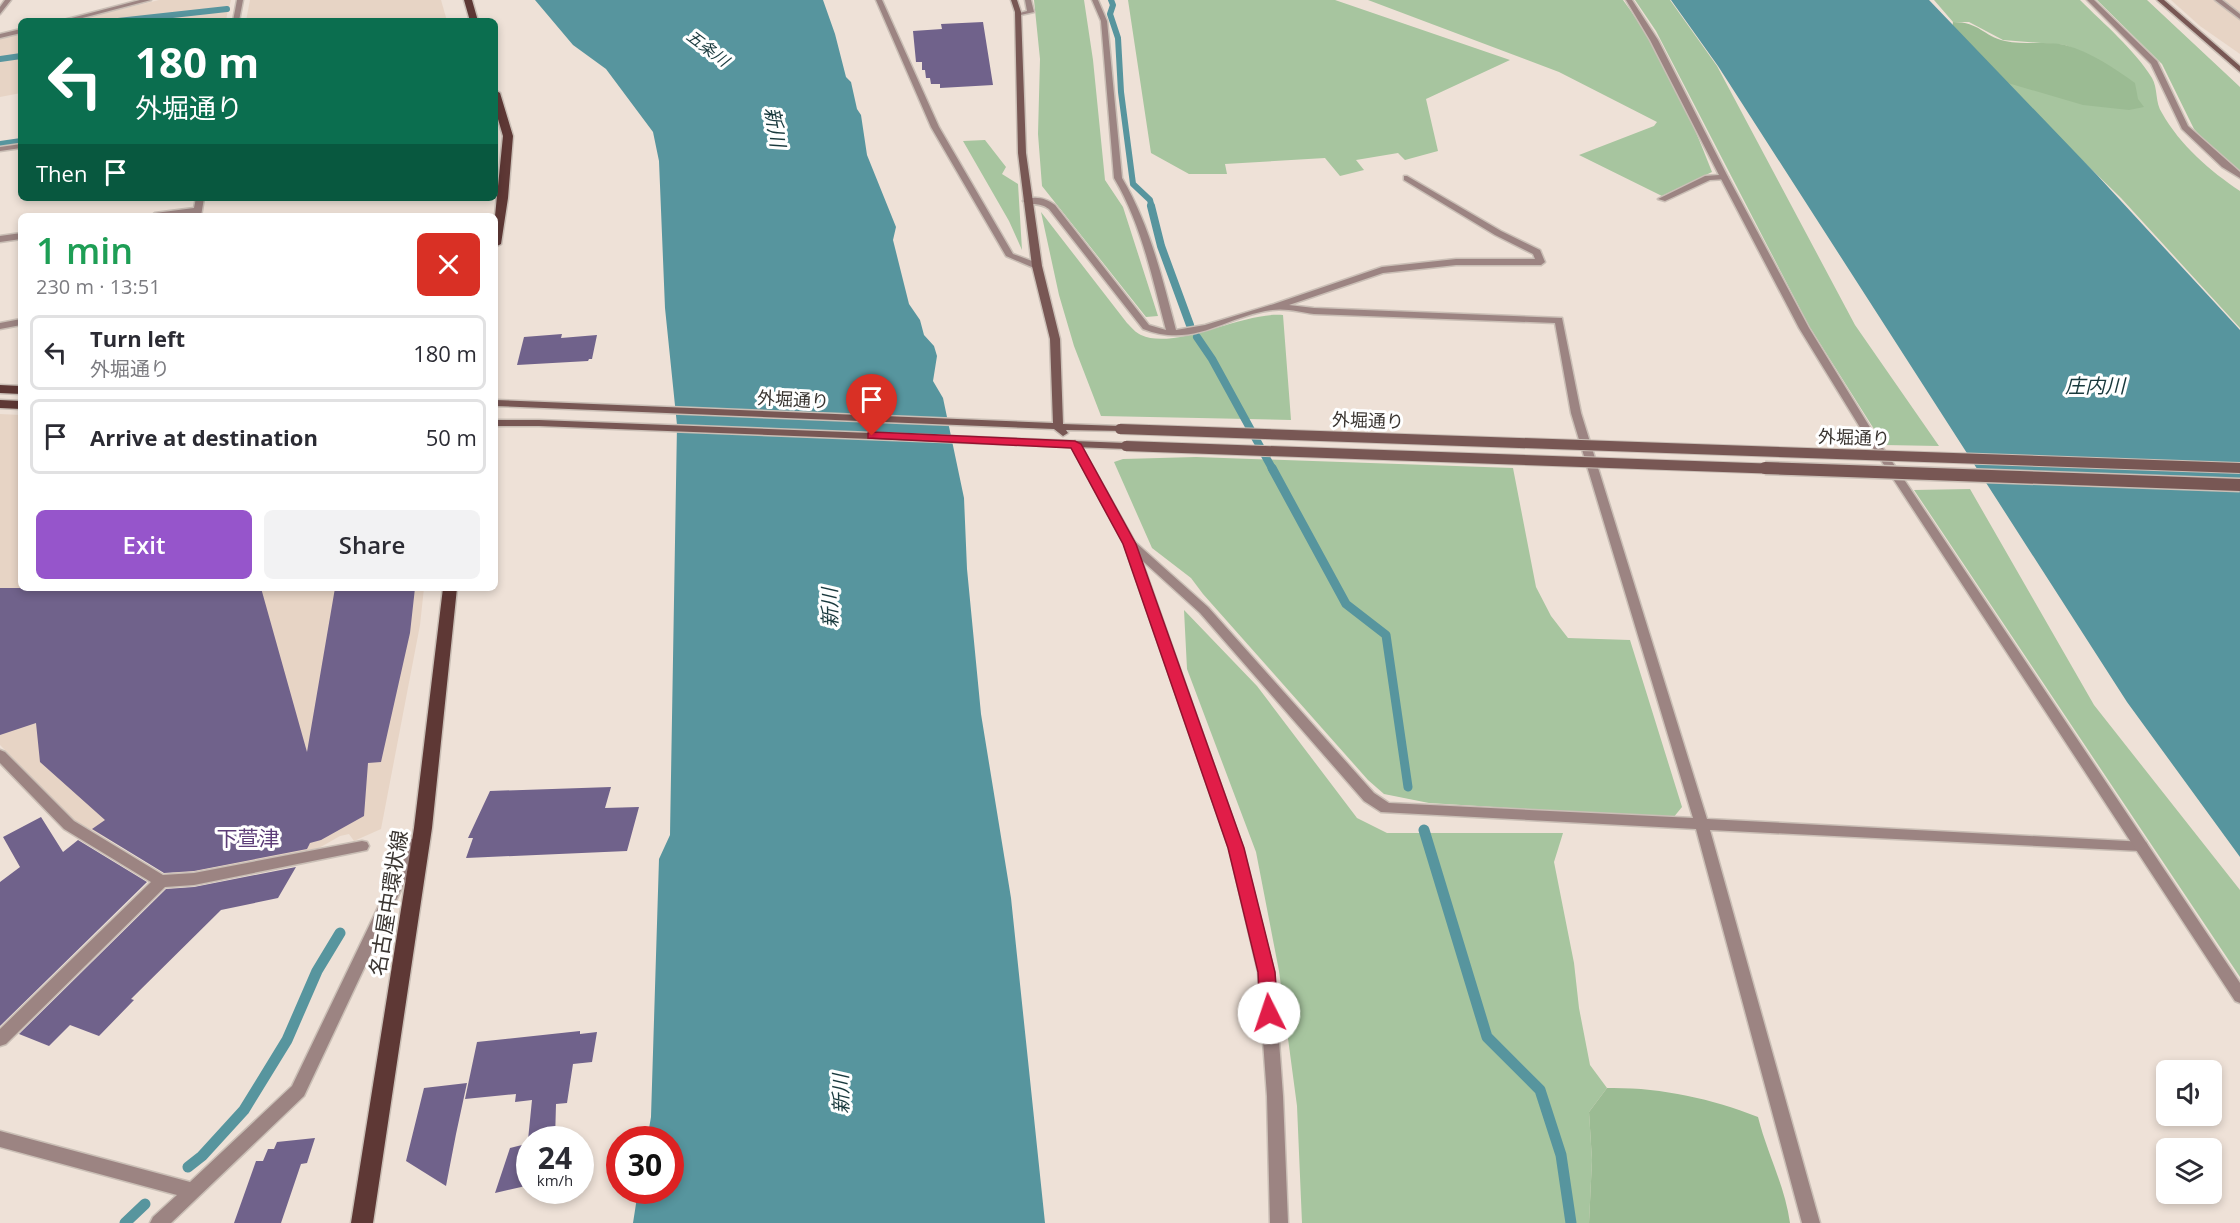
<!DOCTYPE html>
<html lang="en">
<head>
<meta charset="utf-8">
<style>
	body { margin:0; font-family:"Open Sans","Noto Sans JP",sans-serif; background:#f2f2f3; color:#2b2b33; height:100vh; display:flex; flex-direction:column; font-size:22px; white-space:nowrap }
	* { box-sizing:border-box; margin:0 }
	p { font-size:20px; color:#7c7c81 }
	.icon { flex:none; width:33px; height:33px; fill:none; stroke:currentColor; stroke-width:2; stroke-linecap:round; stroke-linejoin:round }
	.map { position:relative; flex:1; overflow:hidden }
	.side { position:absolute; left:18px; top:213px; width:480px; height:378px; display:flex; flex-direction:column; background:#fff; border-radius:9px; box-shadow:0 3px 9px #0003 }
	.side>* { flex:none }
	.guide { position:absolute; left:18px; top:18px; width:480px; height:183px; border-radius:9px; box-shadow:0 3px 9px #0003; background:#0b6e4f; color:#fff; overflow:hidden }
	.buttons { position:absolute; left:2156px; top:1060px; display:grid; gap:12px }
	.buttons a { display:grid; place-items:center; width:66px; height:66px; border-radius:9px; background:#fff; box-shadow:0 3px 9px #0003; font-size:30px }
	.speed { position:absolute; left:516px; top:1126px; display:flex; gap:12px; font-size:30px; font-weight:700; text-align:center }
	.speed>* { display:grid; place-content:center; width:78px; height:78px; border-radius:50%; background:#fff; box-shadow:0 3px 9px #0003; line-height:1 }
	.speed small { font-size:15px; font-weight:400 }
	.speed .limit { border:9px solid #d22; background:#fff; color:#111 }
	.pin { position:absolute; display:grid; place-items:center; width:51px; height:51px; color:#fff; margin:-62px -26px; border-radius:50% 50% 50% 0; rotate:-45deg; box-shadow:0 0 6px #0007 }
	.pin .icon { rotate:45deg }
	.me { position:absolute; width:66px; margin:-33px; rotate:356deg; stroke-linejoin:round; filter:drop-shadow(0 0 4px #0008) }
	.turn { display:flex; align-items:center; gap:21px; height:126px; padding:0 18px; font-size:27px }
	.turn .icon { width:78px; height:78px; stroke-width:2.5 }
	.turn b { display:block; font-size:42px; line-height:51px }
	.then { display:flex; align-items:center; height:57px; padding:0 18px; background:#0003; gap:12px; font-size:22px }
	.round { display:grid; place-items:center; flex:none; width:63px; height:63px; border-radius:9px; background:#f2f2f3 }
	.headline { display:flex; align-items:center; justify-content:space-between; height:102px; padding:0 18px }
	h1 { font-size:36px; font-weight:600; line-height:45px; color:#1e9e55 }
	.cta { display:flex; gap:12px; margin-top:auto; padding:12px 18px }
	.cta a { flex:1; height:69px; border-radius:9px; background:#9655cb; color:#fff; font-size:24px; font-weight:600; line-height:69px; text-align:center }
	.cta a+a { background:#f2f2f3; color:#2b2b33 }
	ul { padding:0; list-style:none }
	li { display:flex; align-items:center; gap:18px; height:75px; margin:0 12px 9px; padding:0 6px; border:3px solid #e1e1e2; border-radius:9px }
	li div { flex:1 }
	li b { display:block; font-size:22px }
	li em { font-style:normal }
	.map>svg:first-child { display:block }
</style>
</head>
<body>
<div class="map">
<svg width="2240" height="1223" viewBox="0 0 2240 1223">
	<rect width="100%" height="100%" fill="#eee1d7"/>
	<!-- built -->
	<g fill="#e7d4c5">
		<path d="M159,0h72l-2,8 -118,13h-39z"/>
		<path d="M250,0h191l6,21h-201z"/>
		<path d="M2171,0h69v54l-40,-28z"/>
		<path d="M228,9l-2,12h-103z"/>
		<path d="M21,34v22l-21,2v-20z"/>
		<path d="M21,57v36l-21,4v-37z"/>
		<path d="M0,414l21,1v173h403l-4,37 -39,204 -27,12 -5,-7 -9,2 -21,12 -118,23 -25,2 -15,-4 -87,-49 -74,-75z"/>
	</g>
	<!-- green -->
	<g fill="#a7c59f">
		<path d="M1034,0h50l9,60 12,120 18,27 35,109 -12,1 -104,-131 -4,-52 2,-75z"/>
		<path d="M1128,0h207l175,60 -84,39 12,52 -33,9 -7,-7 -42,7 8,10 -24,6 -15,-18 -100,6 2,10h-38l-38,-21z"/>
		<path d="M1368,0h255c38,52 66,112 89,172l-50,24 -83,-41 75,-29 3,-4 -98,-50z"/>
		<path d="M1635,0h35l47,66 138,259 84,121 -55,-1 -75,-119 -153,-295z"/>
		<path d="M1934,0h146c24,24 54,49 72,78 6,10 3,25 10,35 18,32 48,58 78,78v137l-119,-130 -120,-117 14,2 70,-30 -20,-8 -62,-5 -34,-18h-16z"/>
		<path d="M2097,0h50l93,87v85l-26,-21 -20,-22 -32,-65z"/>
		<path d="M985,140l21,27 -4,7 16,10 4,66 -13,-29 -46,-80z"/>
		<path d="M1041,212l86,111c4,4 9,10 14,12 34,16 103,-24 142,-20l8,105 -190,-4 -27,-70 -15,-51z"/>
		<path d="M1196,457l317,11 23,119 15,29 17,22 62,2 52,167 -9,11 -244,-15 -45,-9 -16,-14 -165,-186 -12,-16 -39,-30 -38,-86 9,-3z"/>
		<path d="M1970,489l124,216 146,185v87l-326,-487z"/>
		<path d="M1184,610l73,76 100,132 30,15h176l-9,29 20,101 5,45 11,57 17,23 -18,24 3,48 -3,63h-287l-5,-117 -18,-135 -23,-119 -69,-183z"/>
	</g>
	<!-- forest -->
	<g fill="#9bbb93">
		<path d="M1953,22c27,0 30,14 52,19 19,4 41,0 60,4 26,7 49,23 70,38l3,16 6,8 -15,3 -46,-5 -82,-24 -49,-52z"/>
		<path d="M1607,1088c51,-1 103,10 151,29 9,36 27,69 32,106h-201l3,-63 -3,-48z"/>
	</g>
	<!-- water -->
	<g fill="#57959e">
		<path d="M535,0h288l12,34 11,43 5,5 6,27 4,6 6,40 29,72 -3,13 16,64 11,16 4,15 10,11 3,10 -4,25 10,17 21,100 3,71 14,145 30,184 34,325h-412l5,-32h32v-51h-23l4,-23 8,-258 11,-24 7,-410 -12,-117 -6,-147 -6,-29 -47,-63 -33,-24z"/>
		<path d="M1671,0h258l168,175 143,155v527l-113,-155 -409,-636z"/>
	</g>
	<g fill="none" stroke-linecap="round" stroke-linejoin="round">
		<!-- stream-far3 -->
		<g stroke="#57959e" stroke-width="6">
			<path d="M1111,0l2,5 -3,9 8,24 3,54 12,92 17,16 2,8"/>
			<path d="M118,21l109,-12"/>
			<path d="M0,59l21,-3"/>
			<path d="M0,144l21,-3"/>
		</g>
		<!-- stream-far2 -->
		<g stroke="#57959e" stroke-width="8">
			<path d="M1151,206l10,40 29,79"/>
			<path d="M1197,337l15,22 61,111"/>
		</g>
		<!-- stream-far1 -->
		<path stroke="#57959e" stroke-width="9" d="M1272,468l74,136 40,31 22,152"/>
		<!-- stream -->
		<g stroke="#57959e" stroke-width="11">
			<path d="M1424,830l63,207 53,53 21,65 10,68"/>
			<path d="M188,1167l14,-11 42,-46 43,-70 30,-69 23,-38"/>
			<path d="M125,1223l20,-19"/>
		</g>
	</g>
	<!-- building -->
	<g fill="#70628b">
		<path d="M983,22l10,63 -53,3v-4h-9l-1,-6h-4l-1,-8h-3v-8h-6l-3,-31 29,-2 -1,-5z"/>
		<path d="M562,334l-1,4 36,-3 -5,24h-3l-1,2 -71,4 7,-28z"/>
		<path d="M0,588h261l46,164 28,-164h80l-5,45 -29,129 -13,1 -4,53 -43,24 -11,3 -3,6 -113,22 -30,2 -72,-44 13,-9 -65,-58 -4,-39 -36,12z"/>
		<path d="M611,787l-6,21 34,-1 -12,44 -161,7 7,-20h-5l22,-47z"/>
		<path d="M41,817l22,35 15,-12 69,42 -147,144v-144l20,-15 -17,-30z"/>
		<path d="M296,867l-18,31 -57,12 -90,89 3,1 -35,36 -29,-11 -21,21 -30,-12 147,-145 28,-2z"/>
		<path d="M580,1031v3l17,-2 -5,30 -19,2 -6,39 -11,1 -1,36h-27l4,-40 -17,2 1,-8 -51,5 12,-57z"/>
		<path d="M467,1083l-11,51 -10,52 -40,-25 18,-73z"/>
		<path d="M315,1138l-8,25 -6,1 -20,59h-47l22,-62h7l5,-12h6l3,-7z"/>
		<path d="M530,1143v42l-35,8 15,-45z"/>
	</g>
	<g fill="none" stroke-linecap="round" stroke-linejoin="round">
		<defs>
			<g id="lane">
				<path d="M1025,0h6l3,12 -18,4v-2l11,-3z"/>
				<path d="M1092,0h6l9,21 15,157c28,47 40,100 54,152l29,-5 69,-21 108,-37 74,-8h79l-2,-5 -38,-19 -91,-55v-4h3l94,55 39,19 5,12 -4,3h-85l-73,8 -94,32 25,3 248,10 19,95 126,406 439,23 2,4 -2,4 -5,1 -431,-21 110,393h-18l-106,-394 -315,-17 -17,-11 -164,-188 -76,-69 6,-4 4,1 74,66 166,186 15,10 304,15 -122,-405 -16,-90 -241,-9c-13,-2 -28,-6 -42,-4 -47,6 -77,39 -129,19l-94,-120c-11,-8 -18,-2 -26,-8 10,-6 23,-3 32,4l94,120 17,5c-14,-52 -24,-105 -52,-152l-13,-157z"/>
				<path d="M1626,0h6l26,40 70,137 -1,2 -17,1 -45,21 -7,-2 47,-23 14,-1 -69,-135z"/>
				<path d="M2087,0h7l63,61 31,65 52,46v6l-18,-11 -40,-38 -31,-65z"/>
				<path d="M2215,0h7l18,14v5z"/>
			</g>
			<g id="street">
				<path d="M5,0h6l-11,14v-7z"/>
				<path d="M140,0h11l-80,21h-11z"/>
				<path d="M237,0h6l-4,21h-6z"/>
				<path d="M876,0h6l57,127 74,127 27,10v4h-6l-28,-12 -75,-129z"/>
				<path d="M21,29v4l-21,5v-4z"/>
				<path d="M21,144v4l-21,3v-4z"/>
				<path d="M1721,175l7,2 81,151 70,114 361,541v20l-5,-2 -366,-559 -70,-114 -79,-151z"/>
				<path d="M196,198h8l-3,18h-8v-3l-42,3 4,-3 39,-5z"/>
				<path d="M21,233v6l-21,3v-6z"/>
				<path d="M21,319v6l-21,4v-6z"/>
				<path d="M1075,441l5,3 56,100 107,304 31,124 9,124 5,127h-18l-3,-127 -9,-124 -29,-124 -105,-304 -54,-100z"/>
				<path d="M0,750l5,2 69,69 89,54 31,-2 168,-32 5,1 2,4 -2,4 -5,1 -168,34 -29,2 -159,157 -6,2v-17l151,-147 -87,-53 -64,-66z"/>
				<path d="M416,838l5,1 2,4 -119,253 -133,127h-21l3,-6 24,-22 -177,-48v-16l190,51 102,-96 117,-243 2,-4z"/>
			</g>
			<g id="secondary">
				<path d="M1011,0h6l4,12 5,141 16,113 18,73 3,85 57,2 5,3 -1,2 -58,-1 2,3 -5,3 -9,-7 -559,-23v-6l558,23 -3,-84 -18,-73 -14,-113 -3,-141z"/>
				<path d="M2157,0h7l76,66v6z"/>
				<path d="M495,420h44l587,23 5,3 -5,3 -587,-23h-44z"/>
			</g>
			<g id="primary">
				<path d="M464,0h8l6,21h-8z"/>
				<path d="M495,90l5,3 13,43 -5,62 -7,46 -6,3v-31l8,-80 -8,-27z"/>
				<path d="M0,385l21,1v8l-21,-1z"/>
				<path d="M0,400l21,1v8l-21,-1z"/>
				<path d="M443,588h14l-25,240 -59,395h-22l63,-395z"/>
			</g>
		</defs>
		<!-- lane casing -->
		<use href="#lane" stroke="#cabfb6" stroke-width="3"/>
		<!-- street casing -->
		<use href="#street" stroke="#cabfb6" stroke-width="3"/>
		<!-- secondary casing -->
		<use href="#secondary" stroke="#cabfb6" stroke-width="3"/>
		<!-- primary casing -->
		<use href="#primary" stroke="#cabfb6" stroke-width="3"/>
		<!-- lane -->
		<use href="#lane" fill="#9c8482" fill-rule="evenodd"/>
		<!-- street -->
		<use href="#street" fill="#9c8482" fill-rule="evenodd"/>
		<!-- secondary -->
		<use href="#secondary" fill="#785754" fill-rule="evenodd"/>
		<!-- primary -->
		<use href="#primary" fill="#5e3835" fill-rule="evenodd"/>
		<defs>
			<g id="secondary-bridge-far1">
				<path d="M1120,429l1120,39"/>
				<path d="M1126,446l682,24"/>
			</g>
			<path id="secondary-bridge" d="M1765,468l475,17"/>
		</defs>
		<!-- secondary-bridge-far1 casing -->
		<use href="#secondary-bridge-far1" stroke="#cabfb6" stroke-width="12" stroke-linecap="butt"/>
		<!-- secondary-bridge casing -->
		<use href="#secondary-bridge" stroke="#cabfb6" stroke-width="15" stroke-linecap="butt"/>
		<!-- secondary-bridge-far1 -->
		<use href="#secondary-bridge-far1" stroke="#785754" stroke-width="10"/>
		<!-- secondary-bridge -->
		<use href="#secondary-bridge" stroke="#785754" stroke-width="12"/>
	</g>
	<!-- route -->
	<path fill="#e11d48" stroke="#92132f" stroke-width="1.5" d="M872,432l203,9 6,3 55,100 108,304 31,124 3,41 -2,6 -7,2 -6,-2 -3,-6 -2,-41 -30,-124 -105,-304 -52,-96 -203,-10v-5z"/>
	<g text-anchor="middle" stroke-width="6" stroke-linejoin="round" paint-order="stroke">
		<!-- far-water labels -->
		<g font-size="16" font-style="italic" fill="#19393d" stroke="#fff">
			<text transform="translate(708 48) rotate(37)" y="6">五条川</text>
		</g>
		<!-- street labels -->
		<g font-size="18" fill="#3a3531" stroke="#fff">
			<text transform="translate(793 400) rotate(3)" y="6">外堀通り</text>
			<text transform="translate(1368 421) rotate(2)" y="6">外堀通り</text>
			<text transform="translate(1854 438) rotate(2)" y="6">外堀通り</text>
		</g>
		<!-- water labels -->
		<g font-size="20" font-style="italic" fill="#19393d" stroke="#fff">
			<text transform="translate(775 127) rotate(80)" y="7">新川</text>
			<text x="2095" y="393">庄内川</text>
			<text transform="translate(830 608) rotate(-91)" y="7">新川</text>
			<text transform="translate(841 1094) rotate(-91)" y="7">新川</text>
		</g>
		<!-- quarter labels -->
		<g font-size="21" fill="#5d3d78" stroke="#fff">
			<text x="248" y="846">下萱津</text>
		</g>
		<!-- near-street labels -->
		<g font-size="21" fill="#3a3531" stroke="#fff">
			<text transform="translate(389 903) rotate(-81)" y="7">名古屋中環状線</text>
		</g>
	</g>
</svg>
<div class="buttons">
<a><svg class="icon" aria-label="sound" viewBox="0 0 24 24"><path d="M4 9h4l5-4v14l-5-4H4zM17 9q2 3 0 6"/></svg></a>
<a><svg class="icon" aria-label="layers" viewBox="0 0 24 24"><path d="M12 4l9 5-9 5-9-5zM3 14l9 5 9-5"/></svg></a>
</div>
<div class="speed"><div>24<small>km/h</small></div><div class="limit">30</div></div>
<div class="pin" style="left:872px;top:436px;background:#d93025"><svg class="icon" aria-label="arrive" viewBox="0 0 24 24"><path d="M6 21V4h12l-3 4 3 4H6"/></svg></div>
<svg class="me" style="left:1269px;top:1013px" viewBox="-20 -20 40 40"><circle r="19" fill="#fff"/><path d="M0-13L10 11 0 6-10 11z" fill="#e11d48"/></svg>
<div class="guide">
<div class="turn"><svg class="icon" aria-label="left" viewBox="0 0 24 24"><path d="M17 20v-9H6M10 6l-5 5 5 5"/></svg><div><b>180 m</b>外堀通り</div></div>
<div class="then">Then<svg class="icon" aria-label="arrive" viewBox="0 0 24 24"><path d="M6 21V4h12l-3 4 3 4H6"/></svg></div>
</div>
<section class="side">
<div class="headline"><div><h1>1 min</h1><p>230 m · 13:51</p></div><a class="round" style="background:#d93025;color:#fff"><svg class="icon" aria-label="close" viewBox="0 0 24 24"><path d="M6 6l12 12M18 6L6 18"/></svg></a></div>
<ul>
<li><svg class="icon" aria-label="left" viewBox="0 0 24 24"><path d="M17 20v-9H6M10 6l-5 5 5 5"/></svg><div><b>Turn left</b><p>外堀通り</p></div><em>180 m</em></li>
<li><svg class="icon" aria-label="arrive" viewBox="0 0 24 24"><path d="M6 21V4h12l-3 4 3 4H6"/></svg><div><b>Arrive at destination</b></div><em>50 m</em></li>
</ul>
<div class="cta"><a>Exit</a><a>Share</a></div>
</section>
</div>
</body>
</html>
